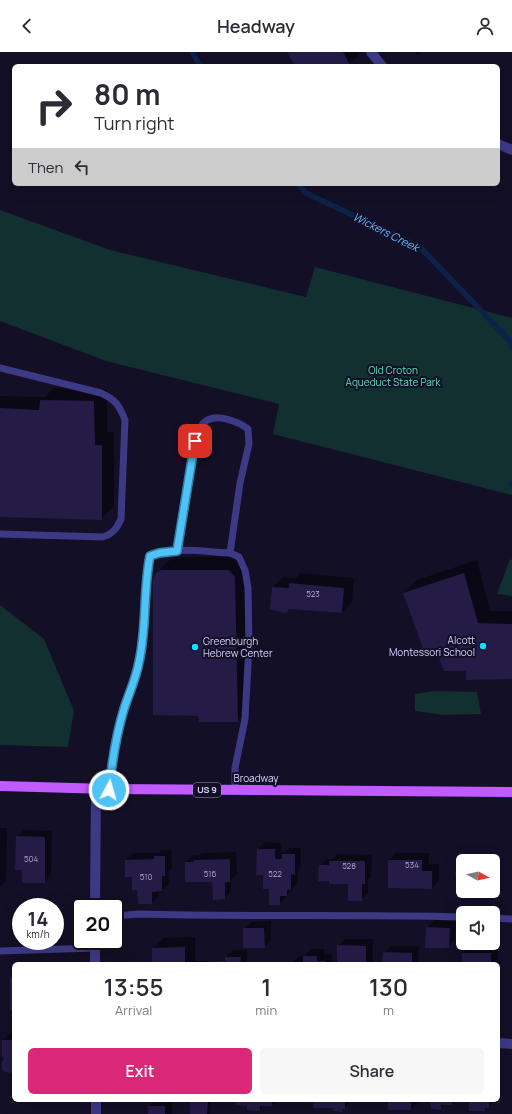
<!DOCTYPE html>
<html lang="en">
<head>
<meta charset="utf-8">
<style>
	body { margin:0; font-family:Manrope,sans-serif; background:#f7f7f7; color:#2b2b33; height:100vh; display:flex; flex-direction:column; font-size:15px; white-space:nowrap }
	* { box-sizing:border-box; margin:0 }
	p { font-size:13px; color:#7c7c81 }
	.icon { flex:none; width:22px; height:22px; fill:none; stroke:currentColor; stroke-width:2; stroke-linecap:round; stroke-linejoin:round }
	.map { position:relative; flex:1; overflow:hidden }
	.sheet { position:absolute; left:12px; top:910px; width:488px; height:140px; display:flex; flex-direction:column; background:#fff; border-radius:6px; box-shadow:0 4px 16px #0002 }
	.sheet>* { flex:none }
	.hud { position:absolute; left:12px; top:12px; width:488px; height:122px; border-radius:6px; box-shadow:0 4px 16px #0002; background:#fff; color:#2b2b33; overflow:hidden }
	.needle { width:26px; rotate:98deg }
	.tools { position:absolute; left:456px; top:802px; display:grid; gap:8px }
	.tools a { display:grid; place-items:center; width:44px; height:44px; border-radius:6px; background:#fff; box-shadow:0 4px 16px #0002; font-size:20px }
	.speed { position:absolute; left:12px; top:846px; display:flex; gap:8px; font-size:20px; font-weight:700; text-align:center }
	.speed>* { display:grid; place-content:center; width:52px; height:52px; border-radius:50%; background:#fff; box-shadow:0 4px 16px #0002; line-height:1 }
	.speed small { font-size:10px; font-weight:400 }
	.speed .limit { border:2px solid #111; border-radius:6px; background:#fff; color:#111 }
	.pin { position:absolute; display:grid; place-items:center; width:34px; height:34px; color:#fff; margin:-17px; border-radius:8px; box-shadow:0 2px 6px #0006 }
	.me { position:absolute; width:44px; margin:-22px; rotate:6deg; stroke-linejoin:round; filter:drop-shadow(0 0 3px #0008) }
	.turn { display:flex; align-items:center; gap:14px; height:84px; padding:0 16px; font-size:18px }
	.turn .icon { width:52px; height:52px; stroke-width:2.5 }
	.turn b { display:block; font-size:28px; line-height:34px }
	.then { display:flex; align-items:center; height:38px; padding:0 16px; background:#0003; gap:8px; font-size:15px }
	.eta { display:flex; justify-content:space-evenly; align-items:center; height:68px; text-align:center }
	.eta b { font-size:24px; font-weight:600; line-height:28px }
	.action { display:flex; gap:8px; margin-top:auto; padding:8px 16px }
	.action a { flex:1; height:46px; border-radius:6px; background:#db2777; color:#fff; font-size:16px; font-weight:600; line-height:46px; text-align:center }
	.action a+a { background:#f7f7f7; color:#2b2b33 }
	header { display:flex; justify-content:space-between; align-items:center; height:52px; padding:0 16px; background:#fff; font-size:18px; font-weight:600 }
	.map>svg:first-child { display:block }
</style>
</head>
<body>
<header><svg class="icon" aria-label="back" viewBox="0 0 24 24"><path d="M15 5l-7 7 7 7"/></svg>Headway<svg class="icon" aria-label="person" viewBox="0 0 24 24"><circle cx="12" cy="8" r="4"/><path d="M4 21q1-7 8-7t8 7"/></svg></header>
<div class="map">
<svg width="512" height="1062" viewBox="0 0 512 1062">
	<rect width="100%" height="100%" fill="#130f26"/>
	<!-- green -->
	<g fill="#12302f">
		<path d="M0,158l110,40 196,47 9,-30 197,51v177l-239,-61 6,-30 -173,-43 -106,-40z"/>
		<path d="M510,507l2,1v36l-15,-2z"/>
		<path d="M0,553l44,34 30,72 -6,36 -68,-2z"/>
		<path d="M434,639l43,1 4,22 -37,1 -29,-4v-17z"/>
	</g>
	<!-- shadow -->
	<g fill="#0007">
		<path d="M288,0h71l1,2 -14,12h-49z"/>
		<path d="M415,0h7l-6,3z"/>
		<path d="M54,336l53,1v43h7v74l-13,13 -101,-3v-120l45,1z"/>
		<path d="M175,505h66l7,6 2,145 -13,13 -38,-6 -42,-142 13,-13z"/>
		<path d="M477,508l13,51h22v67l-45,-8 -30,-22 -33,-55 13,-13z"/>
		<path d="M300,521l54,5 -2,24 -10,10 -52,-4 -17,-21 10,-10 13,1z"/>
		<path d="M0,776h7l-1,52 -6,6z"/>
		<path d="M24,778l28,1 -1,44 -7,7 -21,-13 -6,-32z"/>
		<path d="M265,790l16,1v9h4l5,-4h11v19l-3,3v12l-18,22h-10v-16l-12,-39z"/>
		<path d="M162,798h9l1,18 -4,4 1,11 -7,7h-3v6l-7,7h-13l-1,-14 -12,-29 7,-7h26z"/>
		<path d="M236,800l1,22 -6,5v12l-7,7 -11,-17 -27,-19 7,-7 6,1 3,-3z"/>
		<path d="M396,801h33v11h10v17l-7,7 -43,-28z"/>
		<path d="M337,802l35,1 -1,21 -3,3v14l-7,7 -12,-17 -29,-17 7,-7h6z"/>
		<path d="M470,806h23v25v-22h-25z"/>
		<path d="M463,813v18l-7,-11z"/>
		<path d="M463,839h28l-5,5 -8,-5z"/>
		<path d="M434,868l22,1 -1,19 -7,7 -21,-20z"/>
		<path d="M271,869v19l-7,7 -20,-18 7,-7z"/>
		<path d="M195,885v24h11v3h-54l1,-1v-14l10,-11z"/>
		<path d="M345,887h28v25h-35v-18z"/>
		<path d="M391,894h28l-1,18h-35l1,-11z"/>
		<path d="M470,894l28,1v17h-35v-11z"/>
		<path d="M311,897h13v6l8,-1v10h-40l7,-8h6z"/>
		<path d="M233,898h14v14h-25l4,-7z"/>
		<path d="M14,978v39l-8,-13 -3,-16z"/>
		<path d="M155,1048h17v14h-23v-8z"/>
		<path d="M193,1048h18l-1,14h-19v-13z"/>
		<path d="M237,1048h42l-7,5h-8l-5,5z"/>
		<path d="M315,1048h37l-10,11z"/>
		<path d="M389,1048h29v2l-7,7h-22z"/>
		<path d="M431,1048h25l-4,4h-7l-5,5z"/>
		<path d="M470,1048h25l-10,10z"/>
	</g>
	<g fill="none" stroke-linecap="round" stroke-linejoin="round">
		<!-- stream -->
		<g stroke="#0c2248" stroke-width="5.5">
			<path d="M192,0l8,14"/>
			<path d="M298,132l8,9 114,54 92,96v4"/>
			<path d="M511,432l1,1"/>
		</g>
	</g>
	<!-- building -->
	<g fill="#241b47">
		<path d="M287,0h56l7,13 -2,1h-53z"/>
		<path d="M40,348l54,1 1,44h7v75l-102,-3v-109l39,2z"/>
		<path d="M161,518h67l5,4 2,3 3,145h-39l-1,-6 -45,-1v-136l3,-6z"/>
		<path d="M464,521l14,50 34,1v55l-46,1v-9h-22l-8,-21 -11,4 -22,-61z"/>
		<path d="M289,531l55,5 -2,25 -53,-4 -2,3 -3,1 -14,-4 2,-22 17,1z"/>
		<path d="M16,784l29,1v46h-23v-13h-7z"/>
		<path d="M257,797h18v10h7v-5h13v21l-4,-1v16h-4v6h-7v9h-11v-16h-6v-14h-7z"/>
		<path d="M154,804h11v20h-3v15l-10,1v12h-14l-1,-14h-5v-13h-7v-17l29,-1z"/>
		<path d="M230,807v23h-5v17l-12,1 -1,-18h-27v-20h9v-2z"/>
		<path d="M388,808h34v11h10v18l-44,-1z"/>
		<path d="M329,809h36v23h-3v17h-14v-17h-19v-3h-11l1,-16h10z"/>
		<path d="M455,819h8v13h-7z"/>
		<path d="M462,839h24v6h-10l1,-5h-15z"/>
		<path d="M426,875l24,1 -1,20h-24z"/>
		<path d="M243,876h21l1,20h-22z"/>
		<path d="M337,893l29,1v18h-29z"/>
		<path d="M185,895v17h-33v-16z"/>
		<path d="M383,900l29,1v11h-30z"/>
		<rect x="462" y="901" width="29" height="11"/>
		<path d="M303,904h14v5h8v3h-22z"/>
		<path d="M225,905h16l-1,7h-19v-3h4z"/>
		<rect x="10" y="925" width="4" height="33"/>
		<path d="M2,988h12v30l-4,3 -5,-1 -3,-3v-7l2,-5h-2z"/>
		<path d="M236,1048h36v6h-12v5l-13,-1v-4l-12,-1z"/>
		<path d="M314,1048h31v9h-3v3l-9,-1v-3h-20z"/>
		<rect x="388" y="1048" width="23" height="10"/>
		<path d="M430,1048h22v5h-11v5l-10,-1z"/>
		<path d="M469,1048h20v8h-4v3h-16z"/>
		<path d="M190,1049h18l-1,13h-17z"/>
		<rect x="148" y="1054" width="17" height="8"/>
	</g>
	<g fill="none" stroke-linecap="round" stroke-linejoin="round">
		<!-- service -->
		<g stroke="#3d3a85" stroke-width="7">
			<path d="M0,316l101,25c15,7 18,12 24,27l-4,99c-4,9 -8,15 -18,18l-103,-3"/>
			<path d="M177,499l18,-110c3,-7 4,-16 11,-20 11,-8 33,1 42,8l1,15 -9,39 -10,70 9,4 6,13 3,18 1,58 -4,73 -10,49v22"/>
			<path d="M109,737c3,-27 7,-54 15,-80 5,-16 12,-30 15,-47 8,-35 4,-71 11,-106 24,-10 54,-4 80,-3"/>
			<path d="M115,864l23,-2c108,3 217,0 325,3"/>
			<path d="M493,866l19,1"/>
			<path d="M0,899l95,-3"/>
		</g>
		<!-- minor -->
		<g stroke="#3d3a85" stroke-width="10">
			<path d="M371,0l11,14"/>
			<path d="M498,92l14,6"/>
			<path d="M95,855l1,-118"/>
			<path d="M95,912v-23"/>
			<path d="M498,991l14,1"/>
			<path d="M96,1048v14"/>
		</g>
		<!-- primary -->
		<path stroke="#c25bff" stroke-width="10" d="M0,734l109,3 403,3"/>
	</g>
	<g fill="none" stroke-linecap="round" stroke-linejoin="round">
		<defs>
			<path id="route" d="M109,738c3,-28 7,-55 15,-81 5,-16 12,-30 15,-47 8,-35 4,-71 11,-106l9,-3 18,-2 18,-110"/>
		</defs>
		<!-- route casing -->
		<use href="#route" stroke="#337fa1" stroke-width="10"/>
		<!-- route -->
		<use href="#route" stroke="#4fc3f7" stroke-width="7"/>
	</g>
	<!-- markers -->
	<g fill="#00e5ff" stroke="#130f26" stroke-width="1.5">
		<circle cx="483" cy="594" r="4"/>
		<circle cx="195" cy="595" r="4"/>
	</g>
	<g text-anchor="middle" stroke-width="4" stroke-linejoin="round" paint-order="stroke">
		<!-- number labels -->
		<g font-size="8" fill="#aca6d1">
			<text x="313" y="545">523</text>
			<text x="31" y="810">504</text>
			<text x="412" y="816">534</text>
			<text x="349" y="817">528</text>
			<text x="210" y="825">516</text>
			<text x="275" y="825">522</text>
			<text x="146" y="828">510</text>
		</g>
		<!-- shield labels -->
		<rect fill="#130f26" stroke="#9e99be" stroke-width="1" x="193" y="731" width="28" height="14" rx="3"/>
		<g font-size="9" font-weight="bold" fill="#d9d4ff">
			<text x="207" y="741">US 9</text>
		</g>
		<!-- park labels -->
		<g font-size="10" fill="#5fe0c0" stroke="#130f26">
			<text x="393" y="322">Old Croton<tspan x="393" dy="12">Aqueduct State Park</tspan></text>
		</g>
		<!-- poi labels -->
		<g font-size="10" fill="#d9d4ff" stroke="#130f26" text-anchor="end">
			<text x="475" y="592">Alcott<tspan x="475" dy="12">Montessori School</tspan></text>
			<text x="203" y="593" text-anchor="start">Greenburgh<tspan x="203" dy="12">Hebrew Center</tspan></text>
		</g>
		<!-- street labels -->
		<g font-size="10" fill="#d9d4ff" stroke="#130f26">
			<text x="256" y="730">Broadway</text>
		</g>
		<!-- water labels -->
		<g font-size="11" font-style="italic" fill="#62b6ff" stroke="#130f26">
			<text transform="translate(386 180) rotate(27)" y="4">Wickers Creek</text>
		</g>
	</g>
</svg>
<div class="tools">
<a><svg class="needle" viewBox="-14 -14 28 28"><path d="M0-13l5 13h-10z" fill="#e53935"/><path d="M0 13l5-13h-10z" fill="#7c7c81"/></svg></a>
<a><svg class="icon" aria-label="sound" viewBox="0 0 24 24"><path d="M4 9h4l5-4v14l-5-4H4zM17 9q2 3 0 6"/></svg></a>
</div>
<div class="speed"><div>14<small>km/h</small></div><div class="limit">20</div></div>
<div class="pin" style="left:195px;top:389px;background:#d93025"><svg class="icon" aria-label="arrive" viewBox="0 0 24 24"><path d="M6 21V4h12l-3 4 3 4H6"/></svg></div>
<svg class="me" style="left:109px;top:738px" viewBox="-20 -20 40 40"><circle r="17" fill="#4fc3f7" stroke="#fff" stroke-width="3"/><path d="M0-11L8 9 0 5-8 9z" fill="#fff"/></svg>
<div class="hud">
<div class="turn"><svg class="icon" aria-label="right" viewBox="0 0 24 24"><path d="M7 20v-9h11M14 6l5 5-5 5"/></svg><div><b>80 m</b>Turn right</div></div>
<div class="then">Then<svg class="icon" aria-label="left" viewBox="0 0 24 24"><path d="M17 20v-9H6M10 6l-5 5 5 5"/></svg></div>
</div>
<section class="sheet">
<div class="eta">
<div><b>13:55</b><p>Arrival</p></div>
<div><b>1</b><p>min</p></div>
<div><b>130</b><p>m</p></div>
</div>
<div class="action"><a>Exit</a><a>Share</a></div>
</section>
</div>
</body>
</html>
